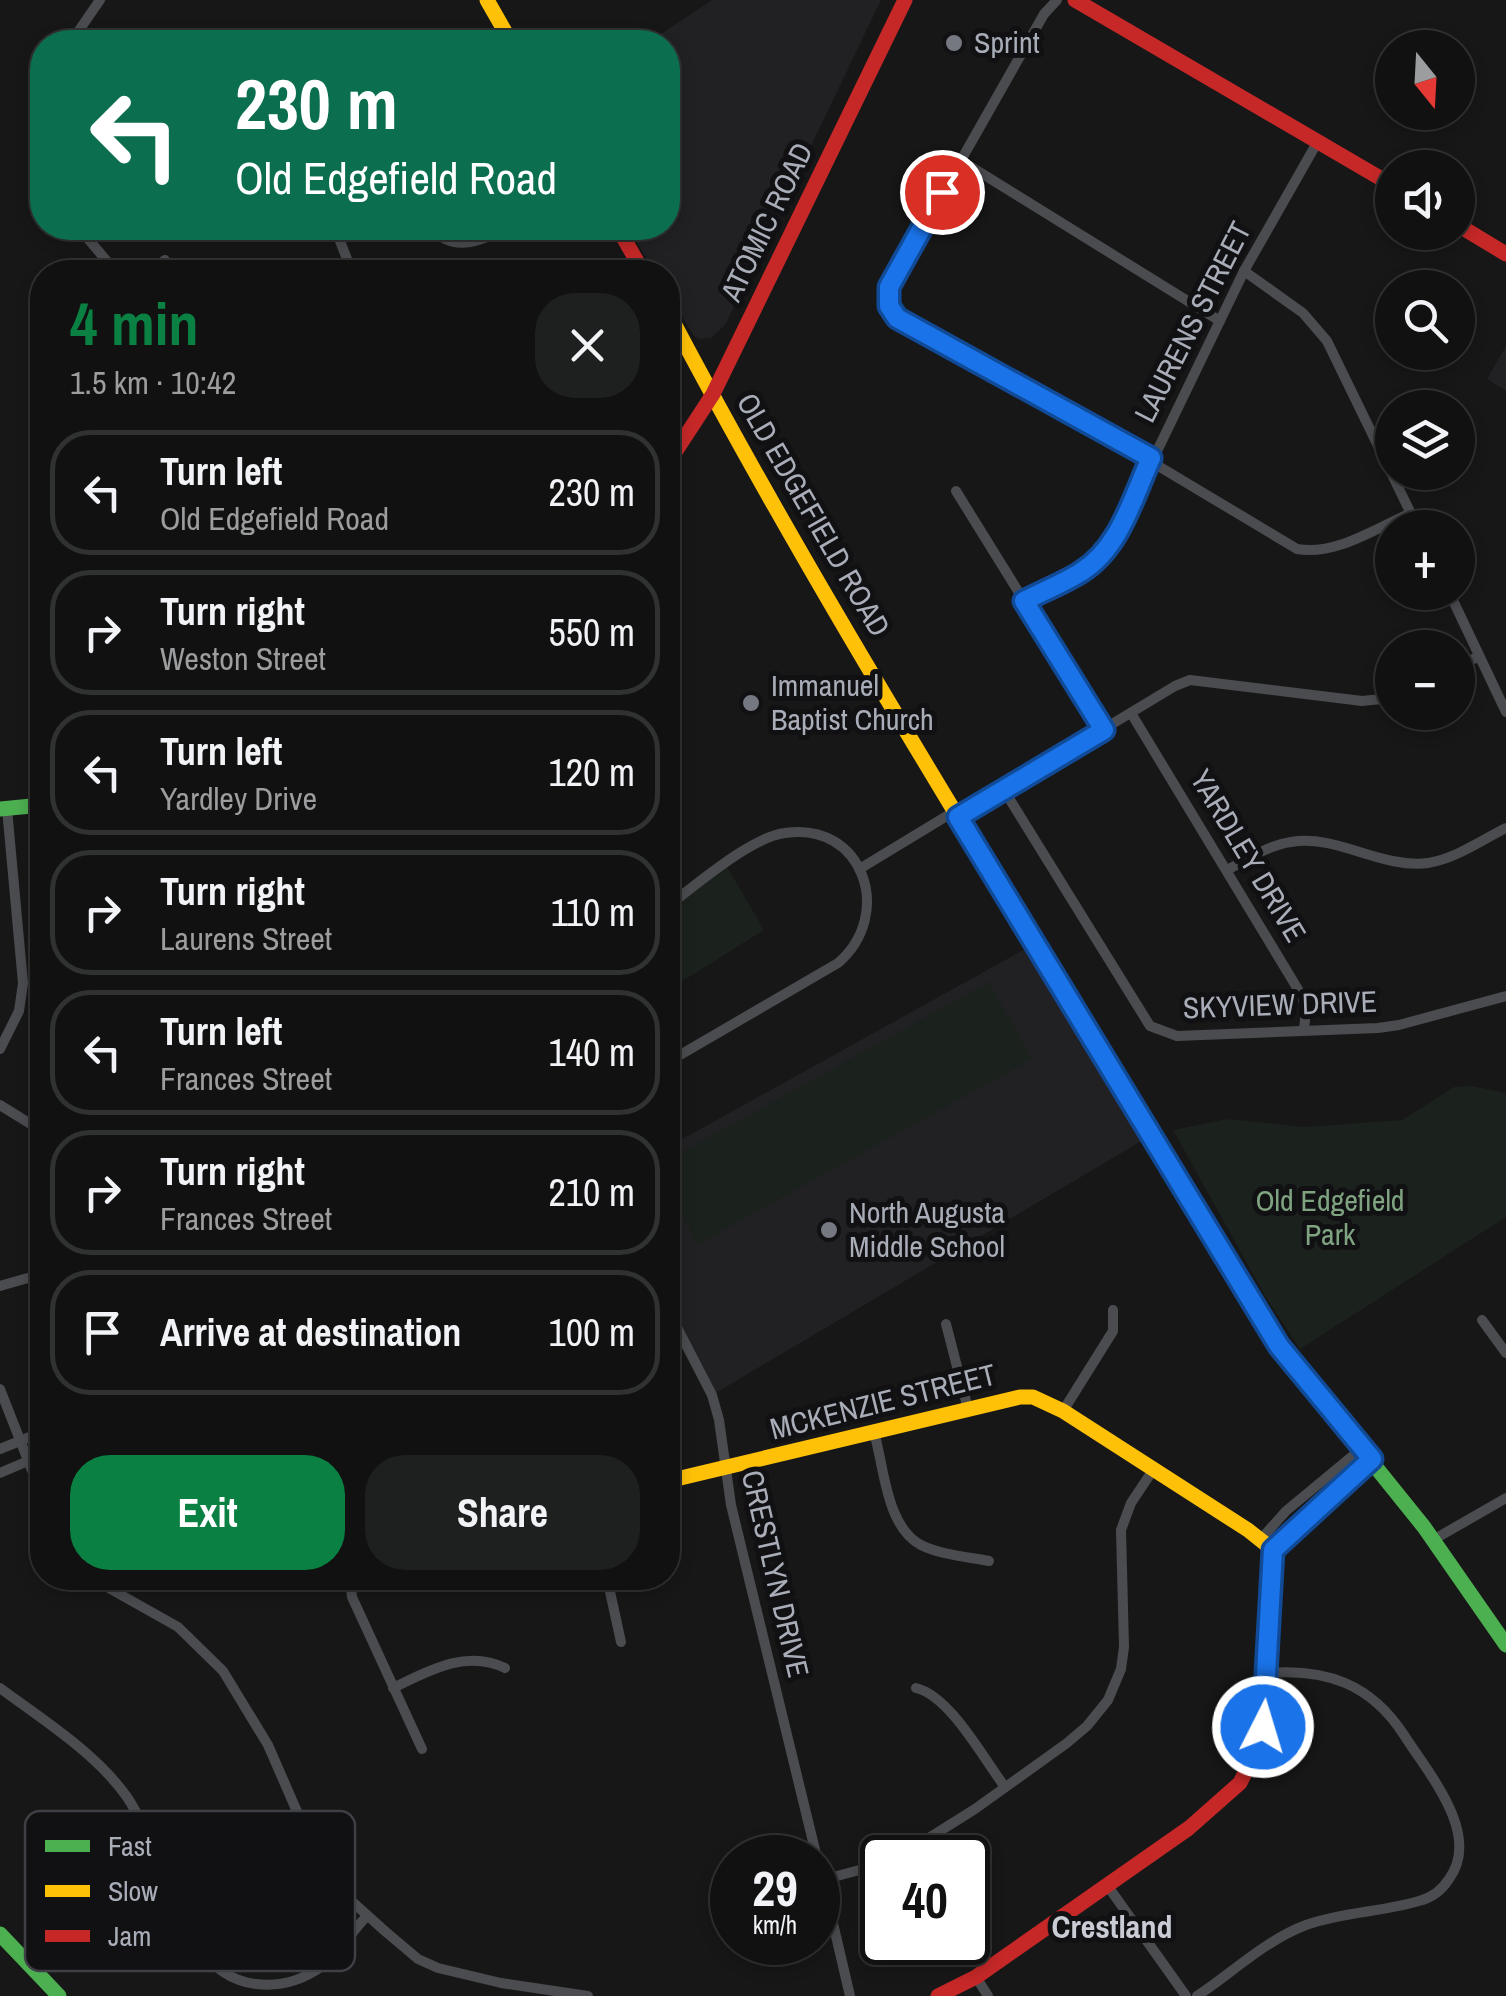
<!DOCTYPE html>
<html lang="en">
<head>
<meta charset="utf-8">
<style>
	body { margin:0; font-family:"Archivo Narrow",sans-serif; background:#1e1f1f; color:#f1f3f6; height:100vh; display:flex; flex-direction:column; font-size:38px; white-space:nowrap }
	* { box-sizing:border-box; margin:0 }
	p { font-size:32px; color:#9c9d9f }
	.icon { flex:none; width:55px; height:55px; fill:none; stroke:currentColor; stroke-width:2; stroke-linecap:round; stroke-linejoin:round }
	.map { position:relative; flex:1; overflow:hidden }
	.drawer { position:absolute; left:30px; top:260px; width:650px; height:1330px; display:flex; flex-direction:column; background:#111; border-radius:40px; box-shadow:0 5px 15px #0003,0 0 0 2px #303131 }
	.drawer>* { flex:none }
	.guide { position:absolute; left:30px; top:30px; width:650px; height:210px; border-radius:40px; box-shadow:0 5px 15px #0003,0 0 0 2px #303131; background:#0b6e4f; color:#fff; overflow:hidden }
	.needle { width:65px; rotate:162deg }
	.fabs { position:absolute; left:1375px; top:30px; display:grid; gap:20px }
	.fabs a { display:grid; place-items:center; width:100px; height:100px; border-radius:50%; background:#111; box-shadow:0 5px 15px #0003,0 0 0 2px #303131; font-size:50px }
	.speed { position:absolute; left:710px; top:1835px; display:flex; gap:20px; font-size:50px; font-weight:700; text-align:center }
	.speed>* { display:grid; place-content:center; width:130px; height:130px; border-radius:50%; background:#111; box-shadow:0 5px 15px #0003,0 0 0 2px #303131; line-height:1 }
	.speed small { font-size:25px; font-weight:400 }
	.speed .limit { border:5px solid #111; border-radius:15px; background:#fff; color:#111 }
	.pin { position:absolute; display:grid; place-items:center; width:85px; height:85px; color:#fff; margin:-42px; border:5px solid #fff; border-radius:50%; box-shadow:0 2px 10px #0007 }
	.me { position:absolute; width:110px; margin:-55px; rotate:5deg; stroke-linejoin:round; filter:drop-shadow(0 0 8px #0008) }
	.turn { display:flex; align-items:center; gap:35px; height:210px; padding:0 40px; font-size:45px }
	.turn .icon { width:130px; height:130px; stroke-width:2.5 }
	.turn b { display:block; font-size:70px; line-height:85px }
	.round { display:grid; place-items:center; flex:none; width:105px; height:105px; border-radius:40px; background:#1e1f1f }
	.headline { display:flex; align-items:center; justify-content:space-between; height:170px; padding:0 40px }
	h1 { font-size:60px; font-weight:700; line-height:75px; color:#0b8043 }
	.primary-button { display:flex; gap:20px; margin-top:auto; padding:20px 40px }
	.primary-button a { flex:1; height:115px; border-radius:40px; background:#0b8043; color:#fff; font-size:40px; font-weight:700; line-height:115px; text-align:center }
	.primary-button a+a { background:#1e1f1f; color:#f1f3f6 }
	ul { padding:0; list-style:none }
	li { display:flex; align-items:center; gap:30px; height:125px; margin:0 20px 15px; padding:0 20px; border:5px solid #303131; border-radius:40px }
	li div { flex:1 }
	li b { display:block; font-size:38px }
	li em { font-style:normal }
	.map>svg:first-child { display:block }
</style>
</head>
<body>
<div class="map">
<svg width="1506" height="1996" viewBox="0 0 1506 1996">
	<rect width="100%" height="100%" fill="#171717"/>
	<!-- built -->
	<g fill="#212124">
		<path d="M712,0h169l-156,325 -14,13 -11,1 -6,-3 -26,-43v-21h-13l-27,-44h40v-186h-26l22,-10z"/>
		<path d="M1506,346v45l-19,-12z"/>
		<path d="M1027,948l118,191 -433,256 -44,-82v-166z"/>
	</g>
	<!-- green -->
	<g fill="#1b211c">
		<path d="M726,865l38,65 -96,60v-84z"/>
		<path d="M989,982l43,77 -334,185 -30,-55v-29z"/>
		<path d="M1471,1086l35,7v124l-206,132 -35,-53 -92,-166 55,-11 77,8 97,-7 52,-33z"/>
	</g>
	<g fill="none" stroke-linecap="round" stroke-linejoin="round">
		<!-- street -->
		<g stroke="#4b4c50" stroke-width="10">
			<path d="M1057,0l-13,14 -155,273v19l8,12 254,140"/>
			<path d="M71,42l29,-42"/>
			<path d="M960,160l260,161"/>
			<path d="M79,228l37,44"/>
			<path d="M258,228h2"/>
			<path d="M335,228l17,44"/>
			<path d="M431,228c24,26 49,12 77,0"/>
			<path d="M1244,271l59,42 24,28 91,187"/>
			<path d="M150,272l15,-12"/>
			<path d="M1150,461l147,88c39,7 79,-21 114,-36"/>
			<path d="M956,491l148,239"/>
			<path d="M1449,592l57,120"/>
			<path d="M1024,601c35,-18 69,-31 92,-65l128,-265 74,-130"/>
			<path d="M1458,667l21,-11"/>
			<path d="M1131,713l171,283 4,15 -2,18"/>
			<path d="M1004,790l146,236 27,10 201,-8 21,-3 107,-29"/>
			<path d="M958,817l217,-131 15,-6 172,21 30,-3"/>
			<path d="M861,868l94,-57"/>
			<path d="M1227,870c20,-10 41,-25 64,-28 46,-8 90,27 137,21 27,-4 54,-23 78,-35"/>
			<path d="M668,906c28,-21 83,-69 117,-73 78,-12 110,81 53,130l-170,99"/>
			<path d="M0,1049l19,-38 4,-28 -16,-174"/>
			<path d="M0,1105l42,26"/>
			<path d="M0,1286l42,-12"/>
			<path d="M668,1310l44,85 7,25 12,85 86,353"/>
			<path d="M1482,1320l24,33"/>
			<path d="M946,1324l22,85"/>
			<path d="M0,1389l42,107"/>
			<path d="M1063,1411l50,-80v-21"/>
			<path d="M874,1432c10,34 12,95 47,113 20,10 47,12 68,16"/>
			<path d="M0,1449l42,-17"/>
			<path d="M0,1473l42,-18"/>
			<path d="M1261,1539l25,-28 76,-63"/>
			<path d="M1433,1540l73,-42"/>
			<path d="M1273,1550l98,-91"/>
			<path d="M91,1578l87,49 45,44 45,74 54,124 16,20 48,43 32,27 20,9 63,15 87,13"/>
			<path d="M350,1578l2,19 70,152"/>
			<path d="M607,1578l14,64"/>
			<path d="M0,1688c43,32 96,65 127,109 38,56 50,178 129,187 25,3 45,-3 65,-17 18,-13 30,-35 46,-51"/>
			<path d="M393,1688c35,-17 73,-39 112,-20"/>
			<path d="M916,1688c34,8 67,70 89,99"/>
			<path d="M897,1858l78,-49 92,-66 20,-17 21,-26 13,-31 3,-22 -3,-117 10,-27 22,-33"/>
			<path d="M818,1859l32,137"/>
			<path d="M822,1880l60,-16"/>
			<path d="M1107,1885l79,111"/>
			<path d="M976,1977l12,19"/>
			<path d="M1197,1996c36,-24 69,-56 109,-71 36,-13 76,-13 113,-24 12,-3 23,-11 30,-22 33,-45 -21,-106 -45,-144 -33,-51 -78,-67 -137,-62"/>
		</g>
		<!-- fast -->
		<g stroke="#4caf50" stroke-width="15">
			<path d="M0,809l42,-4"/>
			<path d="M1230,1266l62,97 132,164 82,118"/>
			<path d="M0,1934l59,62"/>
		</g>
		<!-- slow -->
		<g stroke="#ffc107" stroke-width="15">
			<path d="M487,0l24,42"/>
			<path d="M668,312c110,209 233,412 356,614"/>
			<path d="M668,1481l352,-84h13l30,14 185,119 25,20 -5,92"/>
		</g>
		<!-- jam -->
		<g stroke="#c62828" stroke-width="15">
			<path d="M1075,0l317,185"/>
			<path d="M1458,225l48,29"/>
			<path d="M618,228l25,44"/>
			<path d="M668,463l45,-69 192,-394"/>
			<path d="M1024,926l206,340"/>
			<path d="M938,1996l38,-19 213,-149 51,-45 19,-39 6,-33 3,-69"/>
		</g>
	</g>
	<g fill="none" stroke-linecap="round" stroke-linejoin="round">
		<defs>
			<path id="route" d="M942,192l-53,95v19l8,12 254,140c-18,39 -31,90 -70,114 -17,11 -38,19 -57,29l80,129 -146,87 321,529 93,113 -99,91 -10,177"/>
		</defs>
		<!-- route casing -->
		<use href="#route" stroke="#114b97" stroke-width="25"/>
		<!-- route -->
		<use href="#route" stroke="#1a73e8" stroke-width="18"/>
	</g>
	<!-- markers -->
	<g fill="#757880" stroke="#111113" stroke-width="4">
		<circle cx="954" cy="43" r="10"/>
		<circle cx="751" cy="703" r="10"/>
		<circle cx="829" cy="1230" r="10"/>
	</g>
	<g text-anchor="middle" stroke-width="10" stroke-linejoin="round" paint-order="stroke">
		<!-- poi labels -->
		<g font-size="30" fill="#a8adb8" stroke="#111113" text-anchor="start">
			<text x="974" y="53">Sprint</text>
			<text x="771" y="696">Immanuel<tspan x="771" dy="34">Baptist Church</tspan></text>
			<text x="849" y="1223">North Augusta<tspan x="849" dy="34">Middle School</tspan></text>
		</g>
		<!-- street labels -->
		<g font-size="30" fill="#a8adb8" stroke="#111113">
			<text transform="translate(767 222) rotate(-64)" y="10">ATOMIC ROAD</text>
			<text transform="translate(1193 322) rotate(-63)" y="10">LAURENS STREET</text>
			<text transform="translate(813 515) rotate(60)" y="10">OLD EDGEFIELD ROAD</text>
			<text transform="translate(1248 856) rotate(59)" y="10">YARDLEY DRIVE</text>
			<text transform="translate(1280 1005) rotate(-2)" y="10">SKYVIEW DRIVE</text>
			<text transform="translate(883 1402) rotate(-14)" y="10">MCKENZIE STREET</text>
			<text transform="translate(775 1574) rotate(77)" y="10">CRESTLYN DRIVE</text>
		</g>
		<!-- park labels -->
		<g font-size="30" fill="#7fa381" stroke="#111113">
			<text x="1330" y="1211">Old Edgefield<tspan x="1330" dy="34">Park</tspan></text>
		</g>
		<!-- neighbourhood labels -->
		<g font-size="32" font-weight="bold" fill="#c9ccd4" stroke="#111113">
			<text x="1112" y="1938">Crestland</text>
		</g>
	</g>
	<!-- legend -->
	<rect x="25" y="1811" width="330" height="160" rx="15" fill="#111113" stroke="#3e4045" stroke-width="2.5"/>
	<rect x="45" y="1840" width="45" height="12" fill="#4caf50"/>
	<rect x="45" y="1885" width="45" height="12" fill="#ffc107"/>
	<rect x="45" y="1930" width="45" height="12" fill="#c62828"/>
	<g font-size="28" fill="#a8adb8">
		<text x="108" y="1856">Fast</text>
		<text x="108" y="1901">Slow</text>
		<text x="108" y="1946">Jam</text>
	</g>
</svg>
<div class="fabs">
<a><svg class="needle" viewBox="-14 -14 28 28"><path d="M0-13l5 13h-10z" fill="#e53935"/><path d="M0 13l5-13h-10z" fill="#9c9d9f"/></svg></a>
<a><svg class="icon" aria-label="sound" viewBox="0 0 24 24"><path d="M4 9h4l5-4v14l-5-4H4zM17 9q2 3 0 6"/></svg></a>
<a><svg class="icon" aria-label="search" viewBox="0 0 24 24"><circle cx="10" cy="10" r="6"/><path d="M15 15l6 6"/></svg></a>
<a><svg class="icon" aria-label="layers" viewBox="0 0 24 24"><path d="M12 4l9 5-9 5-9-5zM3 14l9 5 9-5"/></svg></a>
<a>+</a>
<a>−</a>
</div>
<div class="speed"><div>29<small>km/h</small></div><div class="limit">40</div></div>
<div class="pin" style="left:942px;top:192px;background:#d93025"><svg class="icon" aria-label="arrive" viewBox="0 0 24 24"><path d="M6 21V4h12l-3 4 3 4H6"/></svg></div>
<svg class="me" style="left:1263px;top:1727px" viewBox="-20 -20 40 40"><circle r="17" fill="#1a73e8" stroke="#fff" stroke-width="3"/><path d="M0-11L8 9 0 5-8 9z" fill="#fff"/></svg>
<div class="guide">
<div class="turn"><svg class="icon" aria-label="left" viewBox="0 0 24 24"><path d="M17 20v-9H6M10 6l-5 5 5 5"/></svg><div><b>230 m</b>Old Edgefield Road</div></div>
</div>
<section class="drawer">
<div class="headline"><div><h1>4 min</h1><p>1.5 km · 10:42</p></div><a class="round"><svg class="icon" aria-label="close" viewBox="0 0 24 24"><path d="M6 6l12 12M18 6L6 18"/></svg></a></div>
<ul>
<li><svg class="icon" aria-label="left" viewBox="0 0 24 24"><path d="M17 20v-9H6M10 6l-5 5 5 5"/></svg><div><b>Turn left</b><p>Old Edgefield Road</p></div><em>230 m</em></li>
<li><svg class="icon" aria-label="right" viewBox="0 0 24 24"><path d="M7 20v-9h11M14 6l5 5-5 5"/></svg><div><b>Turn right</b><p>Weston Street</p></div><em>550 m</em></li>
<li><svg class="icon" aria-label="left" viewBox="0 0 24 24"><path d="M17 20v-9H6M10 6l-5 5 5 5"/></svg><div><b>Turn left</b><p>Yardley Drive</p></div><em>120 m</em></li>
<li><svg class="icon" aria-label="right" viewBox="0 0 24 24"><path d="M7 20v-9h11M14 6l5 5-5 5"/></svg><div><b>Turn right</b><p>Laurens Street</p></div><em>110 m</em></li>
<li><svg class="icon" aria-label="left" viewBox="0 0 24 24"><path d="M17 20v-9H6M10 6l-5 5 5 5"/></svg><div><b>Turn left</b><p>Frances Street</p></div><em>140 m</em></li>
<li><svg class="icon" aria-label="right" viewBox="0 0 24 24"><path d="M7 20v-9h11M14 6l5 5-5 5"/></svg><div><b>Turn right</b><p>Frances Street</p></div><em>210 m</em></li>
<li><svg class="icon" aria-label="arrive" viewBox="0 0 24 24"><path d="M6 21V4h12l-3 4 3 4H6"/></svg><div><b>Arrive at destination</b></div><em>100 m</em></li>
</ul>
<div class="primary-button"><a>Exit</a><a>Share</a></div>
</section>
</div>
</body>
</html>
